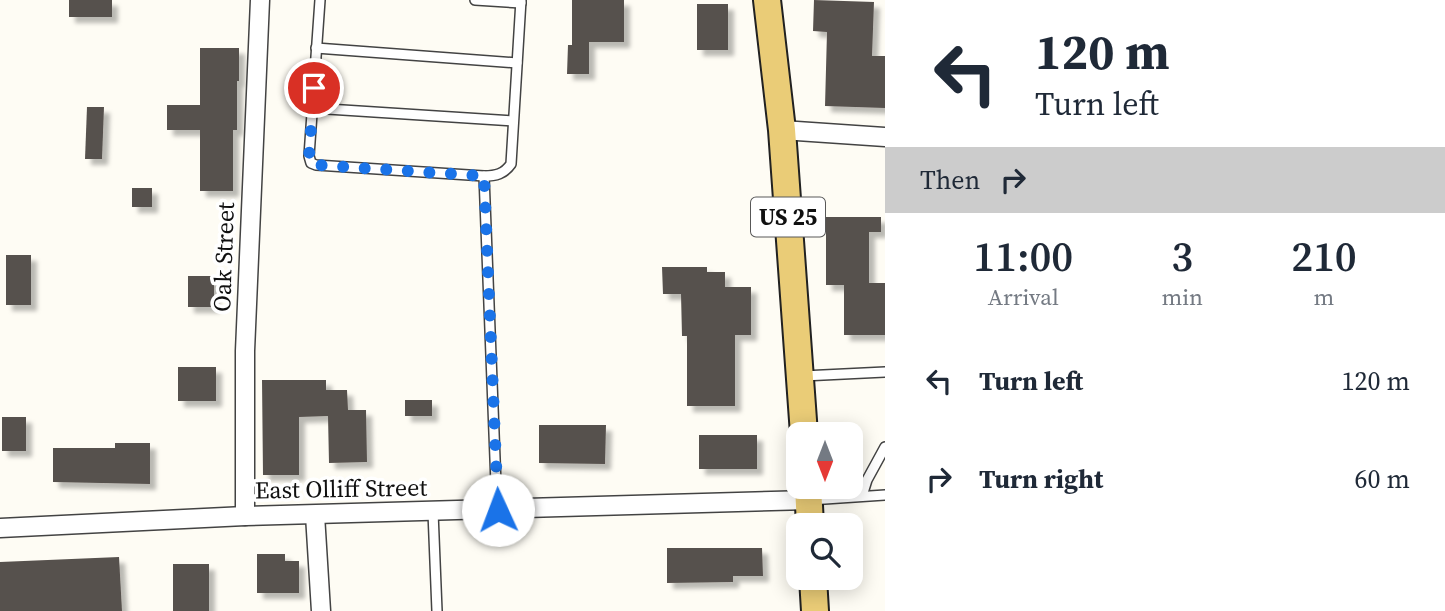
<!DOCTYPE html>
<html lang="en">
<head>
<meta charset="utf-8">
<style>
	body { margin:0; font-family:"Source Serif 4",serif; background:#f2f2f3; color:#1f2937; height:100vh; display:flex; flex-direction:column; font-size:26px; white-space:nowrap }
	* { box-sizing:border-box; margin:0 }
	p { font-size:23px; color:#747a83 }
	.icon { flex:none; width:38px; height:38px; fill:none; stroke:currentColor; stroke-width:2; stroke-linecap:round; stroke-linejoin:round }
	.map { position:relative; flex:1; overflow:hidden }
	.drawer { display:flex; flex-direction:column; background:#fff; width:560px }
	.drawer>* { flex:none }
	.hud { background:#fff; color:#1f2937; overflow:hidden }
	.needle { width:46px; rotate:180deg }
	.fabs { position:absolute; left:786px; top:422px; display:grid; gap:14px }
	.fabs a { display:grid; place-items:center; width:77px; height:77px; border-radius:14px; background:#fff; box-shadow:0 4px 18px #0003; font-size:35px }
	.pin { position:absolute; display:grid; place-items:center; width:60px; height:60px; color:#fff; margin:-30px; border:4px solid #fff; border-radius:50%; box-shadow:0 2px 7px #0007 }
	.me { position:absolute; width:77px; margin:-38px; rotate:358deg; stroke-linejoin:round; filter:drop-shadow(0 0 5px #0008) }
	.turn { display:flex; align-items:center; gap:24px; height:147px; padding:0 35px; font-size:32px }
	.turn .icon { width:91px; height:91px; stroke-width:2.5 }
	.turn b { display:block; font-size:49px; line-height:60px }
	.then { display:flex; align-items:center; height:66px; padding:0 35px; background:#0003; gap:14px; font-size:26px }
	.eta { display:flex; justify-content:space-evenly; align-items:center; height:119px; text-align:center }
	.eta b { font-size:42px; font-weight:600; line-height:49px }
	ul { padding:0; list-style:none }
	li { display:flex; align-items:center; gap:21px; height:98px; padding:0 35px }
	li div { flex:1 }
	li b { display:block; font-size:26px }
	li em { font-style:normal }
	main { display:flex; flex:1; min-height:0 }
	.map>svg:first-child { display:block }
</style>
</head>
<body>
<main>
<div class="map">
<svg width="885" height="611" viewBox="0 0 885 611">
	<defs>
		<filter id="shadow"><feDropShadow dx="6" dy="6" stdDeviation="2" flood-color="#0004"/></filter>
	</defs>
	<rect width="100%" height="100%" fill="#fefcf4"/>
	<!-- building -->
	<g fill="#57514d" filter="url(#shadow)">
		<rect x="69" y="0" width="43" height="17"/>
		<path d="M572,0h52v42h-35v32h-22l1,-29h4z"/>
		<path d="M814,0l60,2 -2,54h13v52l-60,-2 2,-74 -14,-1z"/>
		<rect x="697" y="4" width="31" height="46"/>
		<path d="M200,48h39v33h-2v49h-4v61h-33v-61h-33v-25h33z"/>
		<path d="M87,107h17l-2,52h-17z"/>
		<rect x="132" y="188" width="20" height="19"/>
		<path d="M826,217h55v15h-12v51h16v52h-41v-50h-18z"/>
		<rect x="6" y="255" width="25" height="50"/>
		<path d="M662,267h45v5h18v15h26v48h-16v71h-48v-70h-5l-1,-42h-18z"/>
		<rect x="188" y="276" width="26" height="31"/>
		<rect x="178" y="367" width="38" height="34"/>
		<path d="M262,380h64v10h21l1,20h18l1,52 -38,1 -1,-47 -29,1v58h-36z"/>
		<rect x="405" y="400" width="27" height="16"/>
		<rect x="2" y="417" width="24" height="34"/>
		<path d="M539,425h67l-1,39 -66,-1z"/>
		<rect x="699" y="435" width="58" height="34"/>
		<path d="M115,443h35v41l-97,-2v-34h62z"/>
		<path d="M667,548h95l1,28h-30v6l-66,1z"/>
		<path d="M257,554h28v7h14v32h-42z"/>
		<path d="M119,557l3,54h-122v-49z"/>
		<rect x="173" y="564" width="36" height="47"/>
	</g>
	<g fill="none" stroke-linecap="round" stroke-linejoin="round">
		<defs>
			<g id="service">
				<path d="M320,0l-11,156 2,7 5,2 168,11"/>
				<path d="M475,0l46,3"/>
				<path d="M316,48l201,15"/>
				<path d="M312,108l201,13"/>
				<path d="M803,376l82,-4"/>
				<path d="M862,496l5,-16 18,-33"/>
				<path d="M810,500l75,-5"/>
				<path d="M497,510l-13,-334c12,0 20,-2 27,-12l10,-164"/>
				<path d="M433,512l4,99"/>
			</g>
			<g id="minor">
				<path d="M782,130l103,7"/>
				<path d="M315,515l6,96"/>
				<path d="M245,516v-165l15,-351"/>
				<path d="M0,528l245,-12 564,-16"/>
			</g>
			<g id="primary">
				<path d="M767,0l15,130 22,304"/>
				<path d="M808,486l2,39"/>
				<path d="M813,578l2,33"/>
			</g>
		</defs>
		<!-- service casing -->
		<use href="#service" stroke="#434343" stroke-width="12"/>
		<!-- minor casing -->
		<use href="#minor" stroke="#434343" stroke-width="21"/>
		<!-- primary casing -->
		<use href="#primary" stroke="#212121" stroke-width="30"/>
		<!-- service -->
		<use href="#service" stroke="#fff" stroke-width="9"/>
		<!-- minor -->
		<use href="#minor" stroke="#fff" stroke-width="18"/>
		<!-- primary -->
		<use href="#primary" stroke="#eacc77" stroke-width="26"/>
	</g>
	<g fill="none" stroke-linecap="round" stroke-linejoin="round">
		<!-- route -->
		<path stroke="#1a73e8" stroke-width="12" stroke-dasharray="0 21.6" d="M314,88l-5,68 2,7 6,2 167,11 14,334"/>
	</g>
	<g text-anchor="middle" stroke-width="7" stroke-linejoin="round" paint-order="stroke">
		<!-- shield labels -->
		<rect fill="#fff" stroke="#585858" stroke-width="2" x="751" y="197.5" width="74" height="39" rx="5"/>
		<g font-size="23" font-weight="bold" fill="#101010">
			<text x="788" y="225">US 25</text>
		</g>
		<!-- street labels -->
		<g font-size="24" fill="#101010" stroke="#fff">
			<text transform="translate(224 257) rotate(-88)" y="8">Oak Street</text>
			<text transform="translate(341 489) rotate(-1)" y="8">East Olliff Street</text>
		</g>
	</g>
</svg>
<div class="fabs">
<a><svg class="needle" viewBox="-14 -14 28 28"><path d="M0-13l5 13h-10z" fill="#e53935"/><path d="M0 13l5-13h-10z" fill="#747a83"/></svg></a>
<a><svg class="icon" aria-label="search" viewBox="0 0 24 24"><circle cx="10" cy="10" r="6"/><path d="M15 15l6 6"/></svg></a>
</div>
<div class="pin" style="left:314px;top:88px;background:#d93025"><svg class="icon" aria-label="arrive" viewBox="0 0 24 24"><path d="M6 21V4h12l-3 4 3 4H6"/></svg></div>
<svg class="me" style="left:498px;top:510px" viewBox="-20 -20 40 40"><circle r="19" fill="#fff"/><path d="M0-13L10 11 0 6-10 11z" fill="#1a73e8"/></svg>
</div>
<section class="drawer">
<div class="hud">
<div class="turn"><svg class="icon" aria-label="left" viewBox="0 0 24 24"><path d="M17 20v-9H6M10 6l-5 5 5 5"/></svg><div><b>120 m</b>Turn left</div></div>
<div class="then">Then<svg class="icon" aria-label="right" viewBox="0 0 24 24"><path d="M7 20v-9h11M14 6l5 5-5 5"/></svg></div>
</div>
<div class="eta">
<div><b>11:00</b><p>Arrival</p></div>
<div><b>3</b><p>min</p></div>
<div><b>210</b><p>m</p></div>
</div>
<ul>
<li><svg class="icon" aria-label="left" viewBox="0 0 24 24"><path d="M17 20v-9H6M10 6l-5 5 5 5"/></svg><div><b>Turn left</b></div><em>120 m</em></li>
<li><svg class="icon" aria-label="right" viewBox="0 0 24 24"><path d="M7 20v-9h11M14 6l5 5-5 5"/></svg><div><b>Turn right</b></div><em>60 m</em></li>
</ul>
</section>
</main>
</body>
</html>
